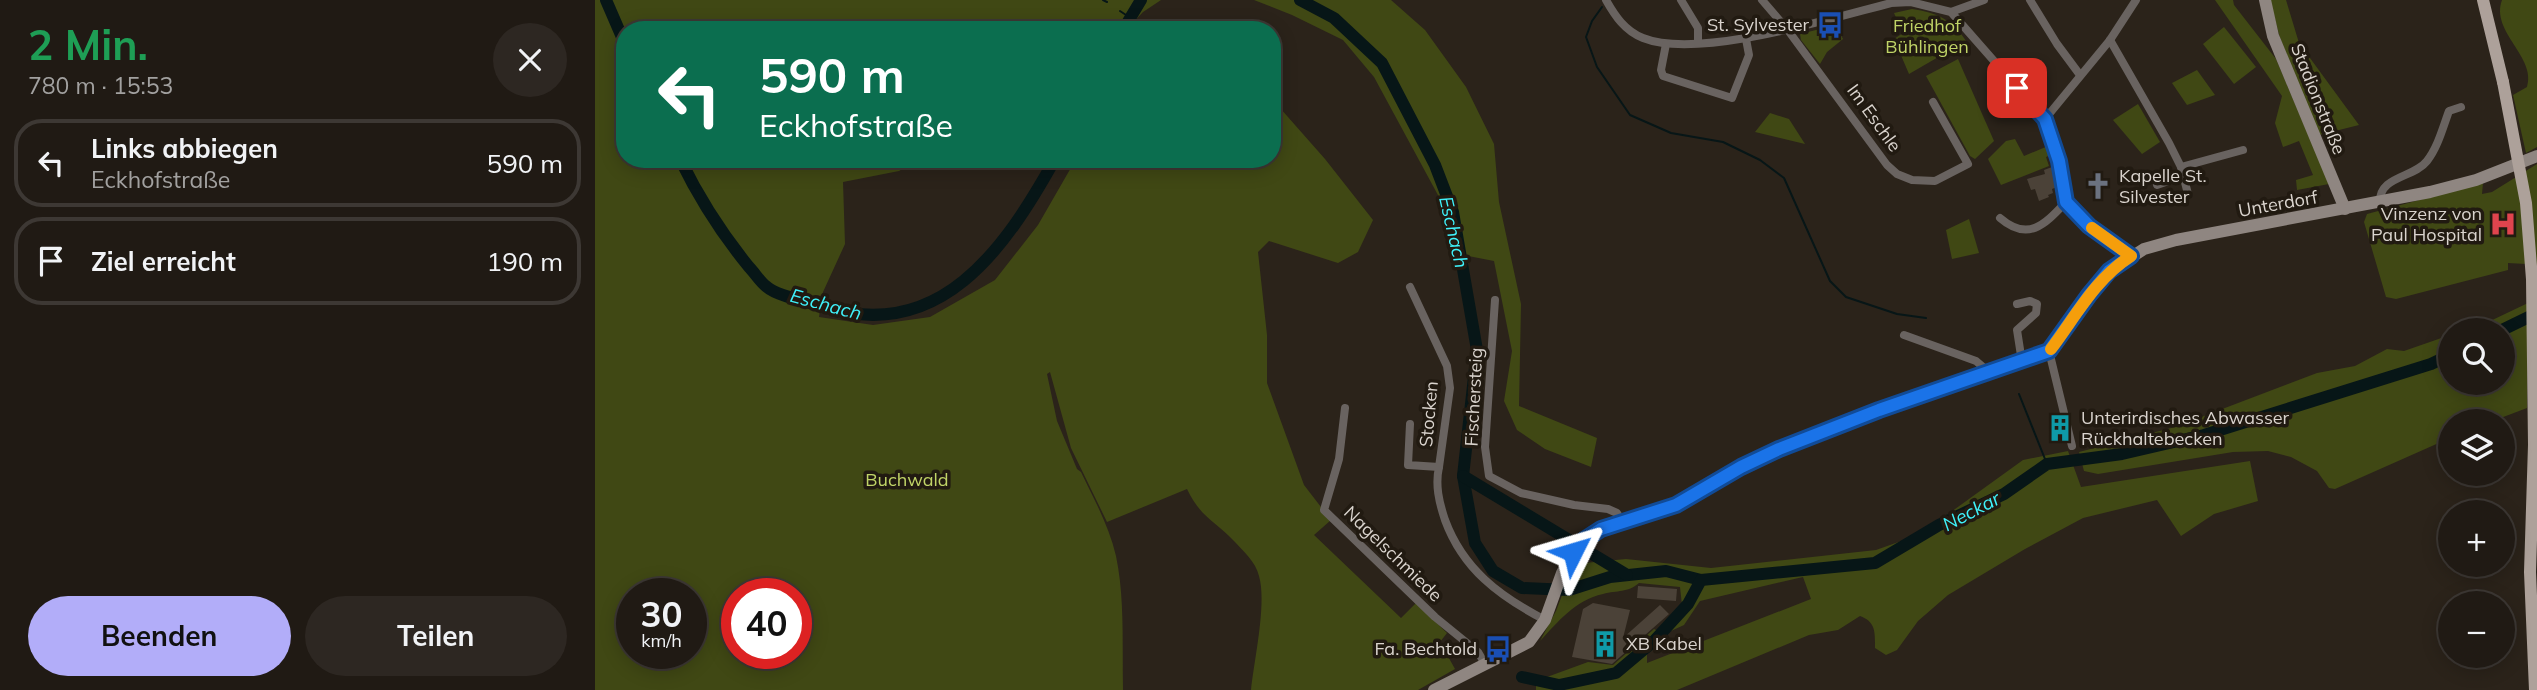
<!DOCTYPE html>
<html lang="de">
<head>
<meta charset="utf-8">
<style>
	body { margin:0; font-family:Mulish,sans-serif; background:#2d2722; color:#f1f3f6; height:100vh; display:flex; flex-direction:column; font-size:26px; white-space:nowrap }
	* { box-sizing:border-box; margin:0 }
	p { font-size:23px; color:#a2a1a0 }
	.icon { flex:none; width:38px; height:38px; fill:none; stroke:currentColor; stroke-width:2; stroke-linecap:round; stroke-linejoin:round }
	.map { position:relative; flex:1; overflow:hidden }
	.side { display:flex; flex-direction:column; background:#201a14; width:595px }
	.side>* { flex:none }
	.hud { position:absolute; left:21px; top:21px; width:665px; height:147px; border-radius:28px; box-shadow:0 4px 18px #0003,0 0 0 2px #3d3834; background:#0b6e4f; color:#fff; overflow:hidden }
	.buttons { position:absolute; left:1843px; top:318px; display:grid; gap:14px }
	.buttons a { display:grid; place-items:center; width:77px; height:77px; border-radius:50%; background:#201a14; box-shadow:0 4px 18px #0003,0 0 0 2px #3d3834; font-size:35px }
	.speed { position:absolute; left:21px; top:578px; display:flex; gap:14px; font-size:35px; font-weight:700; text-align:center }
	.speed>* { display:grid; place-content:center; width:91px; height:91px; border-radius:50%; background:#201a14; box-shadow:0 4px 18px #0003,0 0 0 2px #3d3834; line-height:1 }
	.speed small { font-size:18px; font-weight:400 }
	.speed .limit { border:10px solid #d22; background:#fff; color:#111 }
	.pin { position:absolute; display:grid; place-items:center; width:60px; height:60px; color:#fff; margin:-30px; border-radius:14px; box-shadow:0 4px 10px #0006 }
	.me { position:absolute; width:77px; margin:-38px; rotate:50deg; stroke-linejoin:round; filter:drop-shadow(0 0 5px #0008) }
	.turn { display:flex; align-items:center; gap:24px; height:147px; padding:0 28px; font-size:32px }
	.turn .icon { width:91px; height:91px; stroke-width:2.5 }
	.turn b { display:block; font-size:49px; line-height:60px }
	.round { display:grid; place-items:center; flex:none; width:74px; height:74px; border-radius:37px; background:#2d2722 }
	.head { display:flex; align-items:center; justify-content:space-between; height:119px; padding:0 28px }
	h1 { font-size:42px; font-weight:700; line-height:52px; color:#1e9e55 }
	.cta { display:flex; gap:14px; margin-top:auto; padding:14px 28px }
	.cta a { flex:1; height:80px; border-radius:42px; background:#b2adf9; color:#111; font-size:28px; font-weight:700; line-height:80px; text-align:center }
	.cta a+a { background:#2d2722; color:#f1f3f6 }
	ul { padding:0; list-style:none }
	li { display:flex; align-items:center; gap:21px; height:88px; margin:0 14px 10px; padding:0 14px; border:4px solid #3d3834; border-radius:28px }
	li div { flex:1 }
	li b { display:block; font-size:26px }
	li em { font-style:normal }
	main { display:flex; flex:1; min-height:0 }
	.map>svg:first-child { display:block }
</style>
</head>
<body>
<main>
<section class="side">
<div class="head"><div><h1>2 Min.</h1><p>780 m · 15:53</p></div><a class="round"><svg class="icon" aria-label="close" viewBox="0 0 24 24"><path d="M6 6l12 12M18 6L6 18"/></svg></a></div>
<ul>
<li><svg class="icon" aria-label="left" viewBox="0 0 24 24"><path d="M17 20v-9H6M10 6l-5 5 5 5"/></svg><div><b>Links abbiegen</b><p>Eckhofstraße</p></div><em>590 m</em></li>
<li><svg class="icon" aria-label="arrive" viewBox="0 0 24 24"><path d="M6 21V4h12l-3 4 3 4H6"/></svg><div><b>Ziel erreicht</b></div><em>190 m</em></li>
</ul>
<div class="cta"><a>Beenden</a><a>Teilen</a></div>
</section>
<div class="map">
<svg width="1942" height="690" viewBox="0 0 1942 690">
	<rect width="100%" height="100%" fill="#2b231a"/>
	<!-- green -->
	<g fill="#404814" fill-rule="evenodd">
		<path d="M0,0h566l-18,12 -17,18h-501v129h295l-21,12 -56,11 2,62 -22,48 -4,25 54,8 57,-8 65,-37 43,-55 38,-66h196v-54l8,3 45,51 48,61 -15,32 -20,11 -69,-22 -11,11 9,83v48l37,102 27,35 -17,15 87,83 15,-15 31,30 -7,9 15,27 -37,21h-167c3,-29 16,-87 8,-114 -3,-14 -16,-25 -25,-35 -20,-21 -33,-23 -47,-52l-80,33 -36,-74 -21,-76 -3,2 10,47 20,48 4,3c13,27 28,54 35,84 9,43 6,90 7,134h-528zM37,593h59v60h-59zM142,593h59v60h-59z"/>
		<path d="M659,0h137l34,30 41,57 28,57 5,58 22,102 -2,102 78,32 -6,29 -46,-18 -28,-19 -13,-29 8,-50 -18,-90 -36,-7 -19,-57 -65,-120 -31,-37 -51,-25z"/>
		<path d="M1620,0h18l1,5 42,54 53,125 -32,6 -1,-10 17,-5 -14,-34 -16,6 -8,-24 7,-27z"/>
		<path d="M1675,0h16l13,43 60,82 -40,10 -39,-97z"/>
		<path d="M1907,0h35v147l-11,6 -13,-58 14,-8c10,-30 -37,-55 -25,-87z"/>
		<path d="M1317,9c25,4 40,10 54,32l-57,33 -15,-35 9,-6 -9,-20z"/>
		<path d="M1241,25l7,14 -16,13 -7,12 -19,-24 -1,-6z"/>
		<path d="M1629,27l32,40 -22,17 -31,-40z"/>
		<path d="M1363,59l36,82 -19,18 -5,-3 -44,-80z"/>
		<path d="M1602,70l18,25 -28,10 -15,-22z"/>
		<path d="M1543,104l22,38 -18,12 -29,-34z"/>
		<path d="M1175,113l19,6 16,25 -50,-12z"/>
		<path d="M1420,139l9,17 24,-10 3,9 -5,2 3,9 -48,19 -13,-26 18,-18z"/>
		<path d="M1942,164v105l-11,-5 -18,-1v7l-112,29 -10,-2 -22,-75 3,-8 116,-31 -1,11 10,-2z"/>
		<path d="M1374,219l10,34 -27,6 -6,-29z"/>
		<path d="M1933,303l-1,105 -37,14h-40v16l-115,51 -6,-1 -12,-17 -26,-14 -23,-6 -35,1 -135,22 -14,-3 -5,-19 96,-25 142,-54 38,-7 32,-17 17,2 46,-16v48h53v-52h-39l22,-8z"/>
		<path d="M1473,451l13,36 169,-26 8,40 -44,13 -33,22 -24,-36 -74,18 -58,31 -77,46 -30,26 -21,29 -11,5 -11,-7c0,-16 1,-26 -15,-32l-22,14 -29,5 -132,55h-141v-9l52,-19 25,3 41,-36 13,7 5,6 -25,9v12l164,-64 -8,-22 -103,24 -16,24 -13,6 -9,-7 20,-19 -2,-18 -41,-4c-12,10 -21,7 -36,11 -28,6 -45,28 -63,47l16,-30 18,-47 52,-5 85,9 165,-18 28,-10 40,-23 79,-57z"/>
	</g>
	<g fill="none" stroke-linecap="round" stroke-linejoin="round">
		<!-- stream -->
		<g stroke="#071617" stroke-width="2">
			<path d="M508,0l4,2"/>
			<path d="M1007,7l-10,14 -6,16 11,30 33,48 41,18 52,9 37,18 24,18 46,103 16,16 51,17 29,4"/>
			<path d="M525,11l9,6"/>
			<path d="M1424,394l28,70"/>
		</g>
		<!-- river -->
		<g stroke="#071617" stroke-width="12">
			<path d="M11,0l19,44"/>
			<path d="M705,0l34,18 48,45 53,102 18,47 24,138 -14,126 12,67 18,28 29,17 47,2 41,-13 56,-6 35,9"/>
			<path d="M528,30l18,-30"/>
			<path d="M85,159c19,39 42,75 69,108 6,6 11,15 18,20 10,9 41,15 55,19 117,39 183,-57 233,-147"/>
			<path d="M1905,331l37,-18"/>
			<path d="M868,476l164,99"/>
			<path d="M927,677l37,8 57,-12 38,-32 34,-37 13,-24 174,-17 64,-38 65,-31 43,-30 75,-10 82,-19 227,-71 19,-9"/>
		</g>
	</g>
	<!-- building -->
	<g fill="#4b4238">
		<path d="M1457,167l5,20 -5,2 1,4 -5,2 1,2 -10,4 -4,-12 -4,1 -4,-11 18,-5 -1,-4z"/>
		<path d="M1043,586l39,3 -1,12 -39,-3z"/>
		<path d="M998,603l37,7 -7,28 37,-33 9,9 -57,50 -40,-7 11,-48z"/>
	</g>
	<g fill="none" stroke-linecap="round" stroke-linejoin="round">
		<!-- street -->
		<g stroke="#696360" stroke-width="8">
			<path d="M1011,0c9,16 19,31 37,38 55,22 189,-20 248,-35l20,-1 40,10 94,107 14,42 7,41 23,24 42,30"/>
			<path d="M1086,0l17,28v15"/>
			<path d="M1167,0l25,29 100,136 10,9 15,6 23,1 33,-17 -35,-62"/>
			<path d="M1435,0l27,44 23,31"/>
			<path d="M1356,12l33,-12"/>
			<path d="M1515,40l59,103 12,24 7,27"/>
			<path d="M1071,44l-5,26 2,6 69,22 17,-43 -3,-16"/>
			<path d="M1450,119l65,-79 26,-40"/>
			<path d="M1586,167l62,-17"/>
			<path d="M1562,185l26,-9"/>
			<path d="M1785,202c-1,-26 34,-24 47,-41 11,-14 16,-34 22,-50l12,-4"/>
			<path d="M1405,218c29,25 46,5 66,-16"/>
			<path d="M815,287l37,79 3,22 -11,79"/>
			<path d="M900,300l-10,147 4,29 32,17 53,12 34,4 9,4 5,8"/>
			<path d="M1422,304l13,-3 7,3 -1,9 -19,17 5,32"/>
			<path d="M1309,335l72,26 14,12"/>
			<path d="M1454,351l23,95"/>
			<path d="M750,408l-6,51 -15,51 111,107 43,35 7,12"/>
			<path d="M815,424l-2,41 31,2c-4,18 0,35 6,53 18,49 54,76 100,100"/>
		</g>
		<!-- secondary -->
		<g stroke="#8f8681" stroke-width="12">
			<path d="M1670,0l8,36 72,173"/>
			<path d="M839,690l95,-48 16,-22 17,-47 12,-23 27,-21 75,-24 65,-39 38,-17 100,-39 170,-59 40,-56 21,-24 34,-22 32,-9 254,-48 46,-12 61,-24"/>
		</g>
		<!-- primary -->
		<g stroke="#ada19a" stroke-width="12">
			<path d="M1888,0l20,82"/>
			<path d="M1939,445l-4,127 5,118"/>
		</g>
		<!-- primary-bridge -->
		<path stroke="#ada19a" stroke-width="12" d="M1908,82l23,121 6,76 2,166"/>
	</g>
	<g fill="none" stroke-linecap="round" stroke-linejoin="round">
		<defs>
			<path id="route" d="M978,552l11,-12 17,-11 75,-24 65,-38 38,-18 100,-39 170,-59 40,-56 20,-24 22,-15 -42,-30 -23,-24 -7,-41 -14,-42 -28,-31"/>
		</defs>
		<!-- route casing -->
		<use href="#route" stroke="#114b97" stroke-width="18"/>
		<!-- route -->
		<use href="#route" stroke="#1a73e8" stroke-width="12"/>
		<!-- slow -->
		<path stroke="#f59e0b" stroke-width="12" d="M1456,349c25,-33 44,-70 80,-93l-39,-28"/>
	</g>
	<!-- icons -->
	<defs>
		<symbol id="bus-bare" viewBox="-9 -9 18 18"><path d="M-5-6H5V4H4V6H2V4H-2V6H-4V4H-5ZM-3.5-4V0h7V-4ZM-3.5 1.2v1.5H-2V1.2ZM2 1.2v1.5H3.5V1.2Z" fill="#1a4fb4" stroke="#211a11" stroke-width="2.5" paint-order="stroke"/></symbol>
		<symbol id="church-bare" viewBox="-9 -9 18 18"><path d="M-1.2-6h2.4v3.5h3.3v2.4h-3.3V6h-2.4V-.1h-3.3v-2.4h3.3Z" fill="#6b7280" stroke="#211a11" stroke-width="2.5" paint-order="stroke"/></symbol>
		<symbol id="hospital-bare" viewBox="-9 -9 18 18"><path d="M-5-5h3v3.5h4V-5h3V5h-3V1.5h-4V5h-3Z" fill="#e0444e" stroke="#211a11" stroke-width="2.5" paint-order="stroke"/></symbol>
		<symbol id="building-bare" viewBox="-9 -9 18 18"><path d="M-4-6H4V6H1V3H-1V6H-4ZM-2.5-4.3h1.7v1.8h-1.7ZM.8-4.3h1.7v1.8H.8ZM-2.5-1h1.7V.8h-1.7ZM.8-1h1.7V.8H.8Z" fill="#0f9aa8" stroke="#211a11" stroke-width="2.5" paint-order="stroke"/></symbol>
	</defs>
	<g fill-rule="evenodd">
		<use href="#bus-bare" x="1216" y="6" width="38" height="38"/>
		<use href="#church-bare" x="1484" y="167" width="38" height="38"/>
		<use href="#hospital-bare" x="1889" y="205" width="38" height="38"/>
		<use href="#building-bare" x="1446" y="409" width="38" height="38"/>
		<use href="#building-bare" x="991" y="625" width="38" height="38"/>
		<use href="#bus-bare" x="884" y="630" width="38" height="38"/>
	</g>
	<g text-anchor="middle" stroke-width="7" stroke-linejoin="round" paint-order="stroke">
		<!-- poi labels -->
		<g font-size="18" fill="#dad4ce" stroke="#211a11" text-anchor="end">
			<text x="1214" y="31">St. Sylvester</text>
			<text x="1524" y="182" text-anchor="start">Kapelle St.<tspan x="1524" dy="21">Silvester</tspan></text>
			<text x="1887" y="220">Vinzenz von<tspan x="1887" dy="21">Paul Hospital</tspan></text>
			<text x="1486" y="424" text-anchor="start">Unterirdisches Abwasser<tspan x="1486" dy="21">Rückhaltebecken</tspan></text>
			<text x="1031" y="650" text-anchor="start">XB Kabel</text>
			<text x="882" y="655">Fa. Bechtold</text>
		</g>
		<!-- park labels -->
		<g font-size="18" fill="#c0d467" stroke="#211a11">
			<text x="1332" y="32">Friedhof<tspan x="1332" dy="21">Bühlingen</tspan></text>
			<text x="312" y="486">Buchwald</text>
		</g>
		<!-- street labels -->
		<g font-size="18" fill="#dad4ce" stroke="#211a11">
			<text transform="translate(1723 99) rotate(68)" y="6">Stadionstraße</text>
			<text transform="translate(1279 118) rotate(54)" y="6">Im Eschle</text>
			<text transform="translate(1683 204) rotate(-10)" y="6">Unterdorf</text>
			<text transform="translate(879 397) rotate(-87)" y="6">Fischersteig</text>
			<text transform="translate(834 414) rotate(-85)" y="6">Stocken</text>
			<text transform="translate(798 554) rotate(44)" y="6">Nagelschmiede</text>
		</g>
		<!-- water labels -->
		<g font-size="19" font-style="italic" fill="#3ff2fb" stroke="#211a11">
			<text transform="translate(859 232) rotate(77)" y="7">Eschach</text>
			<text transform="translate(231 304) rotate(15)" y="7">Eschach</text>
			<text transform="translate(1376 511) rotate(-28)" y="7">Neckar</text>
		</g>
	</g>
</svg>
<div class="buttons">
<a><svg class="icon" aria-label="search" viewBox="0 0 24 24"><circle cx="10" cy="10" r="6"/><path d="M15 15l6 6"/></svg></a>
<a><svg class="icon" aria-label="layers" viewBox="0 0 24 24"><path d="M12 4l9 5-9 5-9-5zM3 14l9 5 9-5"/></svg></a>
<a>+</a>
<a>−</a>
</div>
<div class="speed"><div>30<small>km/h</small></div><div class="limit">40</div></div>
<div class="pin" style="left:1422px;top:88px;background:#d93025"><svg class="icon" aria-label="arrive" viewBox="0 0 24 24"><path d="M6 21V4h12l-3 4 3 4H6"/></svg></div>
<svg class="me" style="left:978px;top:552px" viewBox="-20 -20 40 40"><path d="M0-17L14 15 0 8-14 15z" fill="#1a73e8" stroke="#fff" stroke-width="4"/></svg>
<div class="hud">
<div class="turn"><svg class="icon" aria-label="left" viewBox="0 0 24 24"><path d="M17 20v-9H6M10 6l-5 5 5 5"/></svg><div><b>590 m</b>Eckhofstraße</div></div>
</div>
</div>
</main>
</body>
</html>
